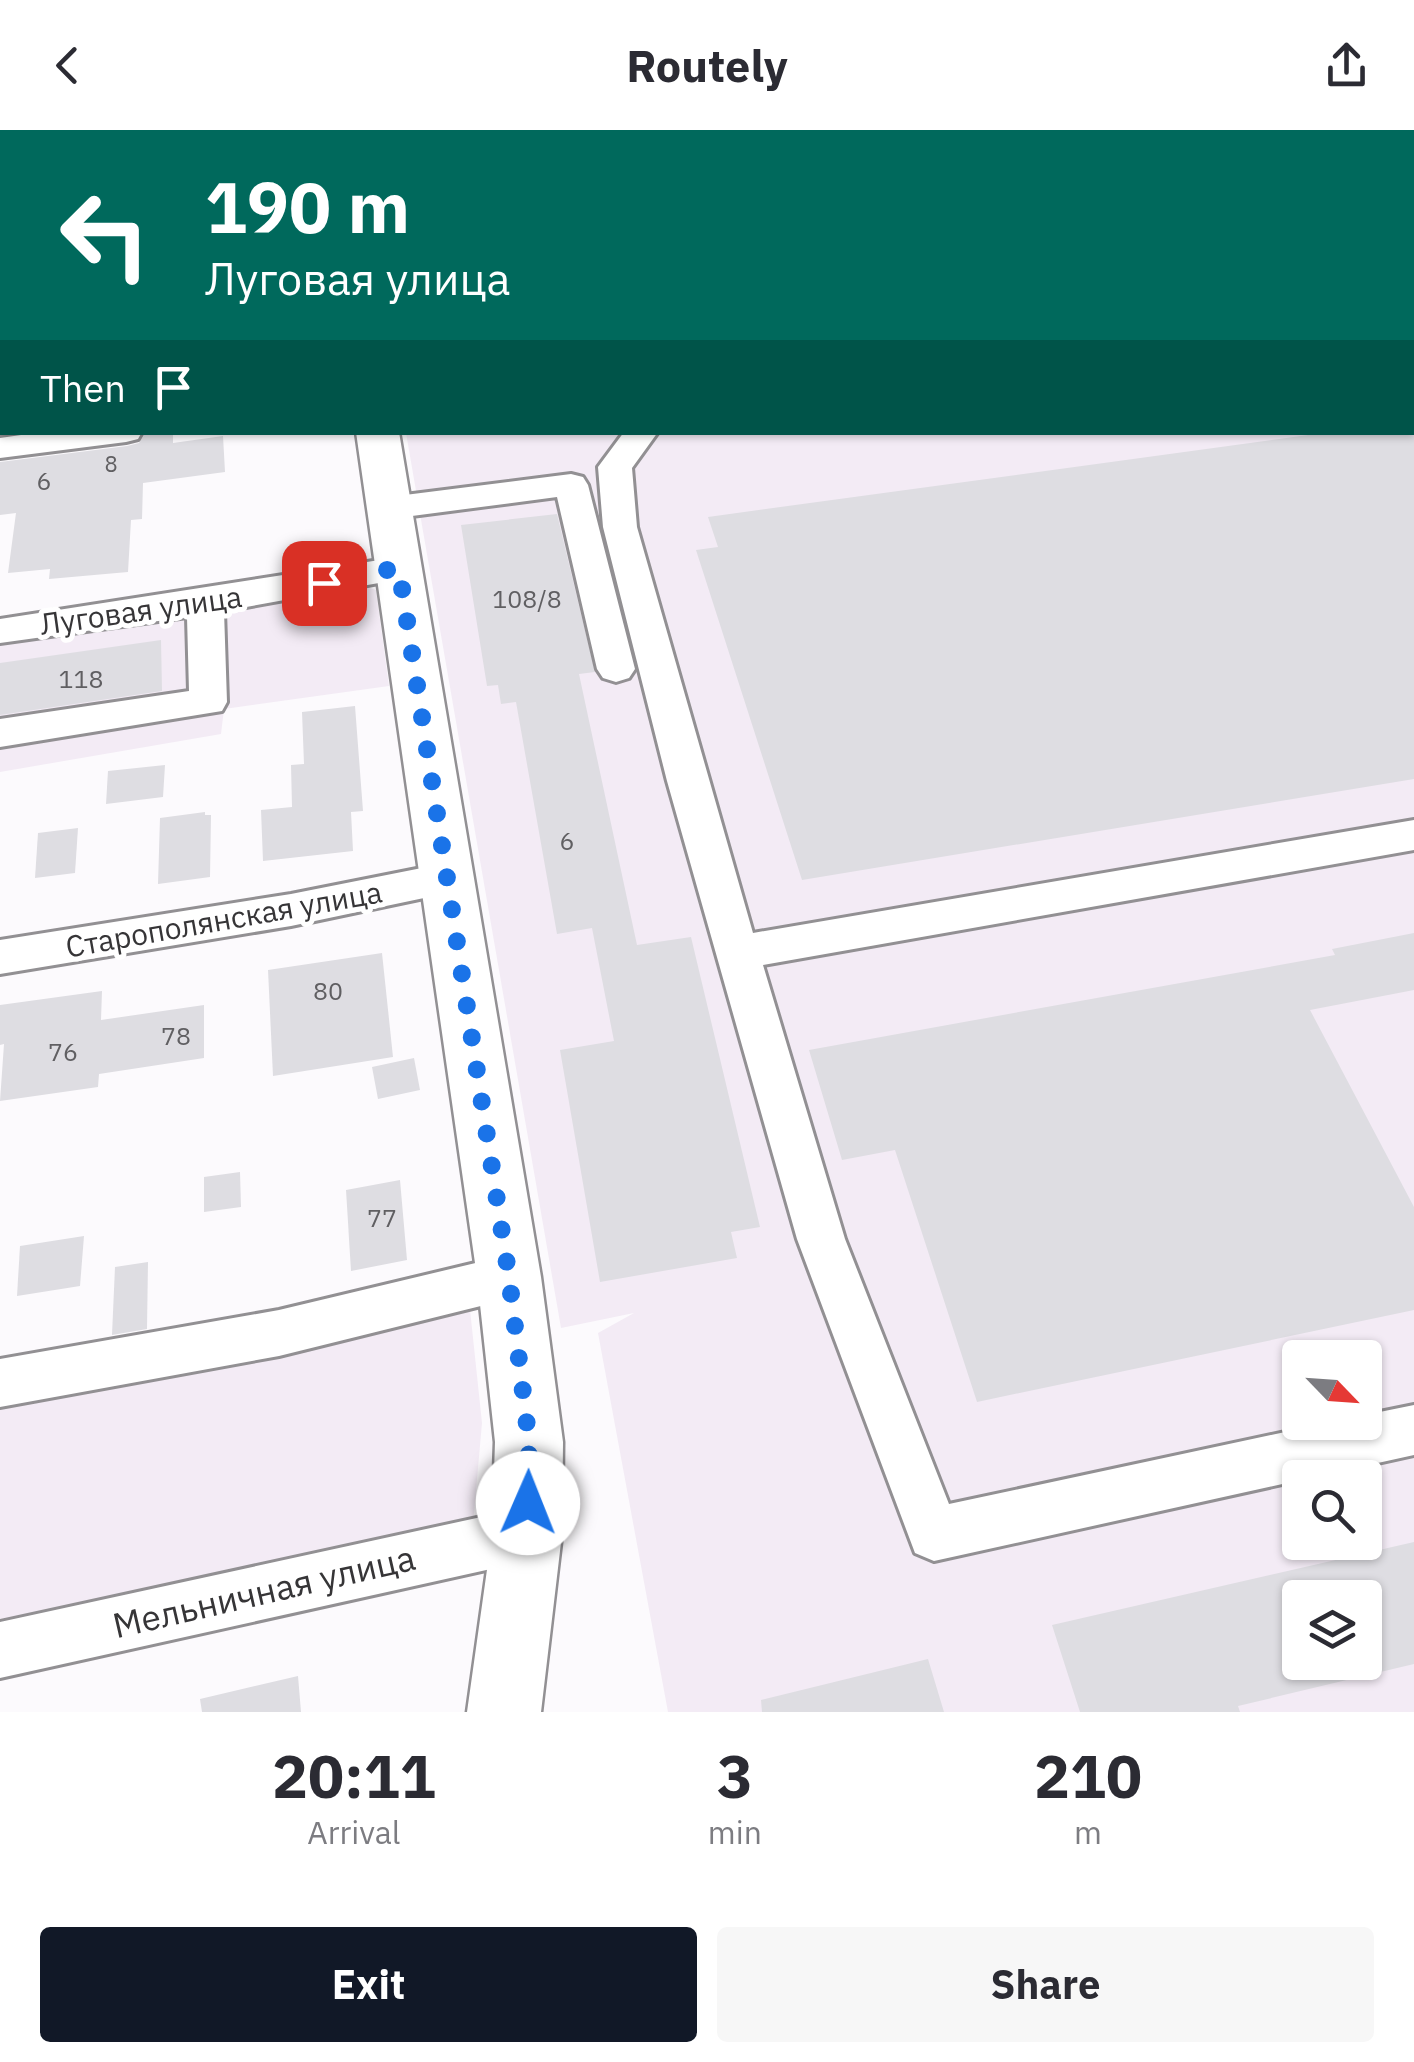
<!DOCTYPE html>
<html lang="en">
<head>
<meta charset="utf-8">
<style>
	body { margin:0; font-family:"IBM Plex Sans",sans-serif; background:#f7f7f7; color:#2b2b33; height:100vh; display:flex; flex-direction:column; font-size:38px; white-space:nowrap }
	* { box-sizing:border-box; margin:0 }
	p { font-size:32px; color:#7c7c81 }
	.icon { flex:none; width:55px; height:55px; fill:none; stroke:currentColor; stroke-width:2; stroke-linecap:round; stroke-linejoin:round }
	.map { position:relative; height:1582px; overflow:hidden }
	.details { display:flex; flex-direction:column; background:#fff; flex:1 }
	.details>* { flex:none }
	.banner { position:absolute; left:0px; top:0px; width:1415px; height:305px; box-shadow:0 2px 8px #0004; background:#00695c; color:#fff; overflow:hidden }
	.needle { width:65px; rotate:115deg }
	.controls { position:absolute; left:1282px; top:1210px; display:grid; gap:20px }
	.controls a { display:grid; place-items:center; width:100px; height:100px; border-radius:10px; background:#fff; box-shadow:0 2px 8px #0004; font-size:50px }
	.pin { position:absolute; display:grid; place-items:center; width:85px; height:85px; color:#fff; margin:-42px; border-radius:20px; box-shadow:0 5px 15px #0006 }
	.me { position:absolute; width:110px; margin:-55px; rotate:1deg; stroke-linejoin:round; filter:drop-shadow(0 0 8px #0008) }
	.turn { display:flex; align-items:center; gap:35px; height:210px; padding:0 40px; font-size:45px }
	.turn .icon { width:130px; height:130px; stroke-width:2.5 }
	.turn b { display:block; font-size:70px; line-height:85px }
	.then { display:flex; align-items:center; height:95px; padding:0 40px; background:#0003; gap:20px; font-size:38px }
	.eta { display:flex; justify-content:space-evenly; align-items:center; height:170px; text-align:center }
	.eta b { font-size:60px; font-weight:700; line-height:70px }
	.primary-button { display:flex; gap:20px; margin-top:auto; padding:20px 40px }
	.primary-button a { flex:1; height:115px; border-radius:10px; background:#111827; color:#fff; font-size:40px; font-weight:700; line-height:115px; text-align:center }
	.primary-button a+a { background:#f7f7f7; color:#2b2b33 }
	header { display:flex; justify-content:space-between; align-items:center; height:130px; padding:0 40px; background:#fff; font-size:45px; font-weight:700 }
	.map>svg:first-child { display:block }
</style>
</head>
<body>
<header><svg class="icon" aria-label="back" viewBox="0 0 24 24"><path d="M15 5l-7 7 7 7"/></svg>Routely<svg class="icon" aria-label="share" viewBox="0 0 24 24"><path d="M12 15V3M7 8l5-5 5 5M5 13v7h14v-7"/></svg></header>
<div class="map">
<svg width="1414" height="1582" viewBox="0 0 1414 1582">
	<rect width="100%" height="100%" fill="#fcfafd"/>
	<!-- built -->
	<g fill="#f3ebf5" fill-rule="evenodd">
		<path d="M1414,45v1537h-746l-70,-379 36,-20 -73,15 -155,-895 1006,-1zM1300,1228h65v64h-65zM1300,1348h65v64h-65zM1300,1468h65v64h-65z"/>
		<path d="M361,455l15,5 13,96 -165,23 -3,25 -221,38v-129l312,-45z"/>
		<path d="M469,1170l13,123 -10,112 -472,105v-244z"/>
	</g>
	<!-- building -->
	<g fill="#dedde2" fill-rule="evenodd">
		<path d="M146,302h27v11l50,-7 2,36 -82,11 -1,36 -11,1 -3,52 -79,7 1,-10 -42,4 8,-60 -16,2v-53l127,-16 12,-3z"/>
		<path d="M1330,302h84v347l-612,101 -106,-330 22,-3 -10,-30z"/>
		<path d="M557,384l38,158 -16,2 58,271 54,-8 69,290 -29,5 6,26 -137,24 -40,-232 54,-9 -22,-113 -35,6 -41,-232 -15,2 -3,-19 -11,1 -26,-161z"/>
		<path d="M161,510l1,51 -162,24v-52z"/>
		<path d="M355,576l8,105 -12,1 2,39 -90,10 -2,-51 31,-3 -1,-42 13,-1 -2,-52z"/>
		<path d="M165,635l-2,32 -57,7 2,-33z"/>
		<path d="M205,682v3h6l-1,62 -52,7 2,-66z"/>
		<path d="M78,698l-3,45 -40,5 3,-45z"/>
		<path d="M1414,803v57l-104,20 104,197v103l-437,92 -82,-252 -53,10 -33,-110 526,-95 -3,-6z"/>
		<path d="M382,823l11,104 -120,19 -5,-106z"/>
		<path d="M102,861l-1,29 103,-15v53l-105,16 -1,13 -98,14 4,-57 -4,1v-40z"/>
		<path d="M414,928l6,32 -42,9 -6,-32z"/>
		<path d="M240,1042l1,35 -37,5v-35z"/>
		<path d="M400,1050l7,80 -56,11 -5,-81z"/>
		<path d="M84,1106l-4,50 -63,10 3,-50z"/>
		<path d="M148,1132l-1,67 -35,6 3,-68z"/>
		<path d="M1414,1412v122l-176,42 2,6h-160l-28,-87zM1300,1468h65v64h-65z"/>
		<path d="M928,1529l16,53h-182l-1,-12z"/>
		<path d="M298,1546l3,36h-99l-2,-13z"/>
	</g>
	<g fill="none" stroke-linecap="round" stroke-linejoin="round">
		<defs>
			<g id="minor">
				<path d="M145,0h28v2h-27z"/>
				<path d="M215,0h28v2h-27z"/>
				<path d="M1409,2h5v16l-2,-16z"/>
				<rect x="0" y="147" width="2" height="18"/>
				<rect x="1412" y="177" width="2" height="18"/>
				<path d="M42,302h100l-4,7 -12,3 -126,16v-20z"/>
				<path d="M624,302h34l-26,36 5,59 116,406 661,-113v30l-651,115 82,274 104,265 383,-82h33v-7l49,-10v50l-480,106 -19,-8 -118,-314 -130,-458 -64,-254 -5,-60z"/>
				<path d="M571,344l12,3 5,8 47,184 -6,9 -13,4 -13,-4 -6,-9 -40,-172 -168,22 -12,-3 -5,-8 5,-8 12,-3z"/>
				<path d="M399,427l13,4 5,8 -5,8 -188,34 3,91 -5,9 -222,36v-28l189,-28 -2,-74 -187,26v-24z"/>
				<path d="M447,733l15,5 6,11 -6,11 -171,36 -291,48v-34l291,-46z"/>
				<path d="M509,1125l17,6 8,16 -8,16 -17,6 -230,57 -279,51v-48l279,-49z"/>
				<path d="M527,1377l19,8 8,19 -8,19 -19,8 -527,117v-56z"/>
			</g>
			<g id="major">
				<path d="M758,0h40l2,2h-40z"/>
				<rect x="0" y="90" width="2" height="22"/>
				<path d="M356,302h43l142,845 22,165 -1,92 -21,178h-74l25,-178 3,-92 -18,-165z"/>
			</g>
		</defs>
		<!-- minor casing -->
		<use href="#minor" stroke="#929093" stroke-width="6"/>
		<!-- major casing -->
		<use href="#major" stroke="#929093" stroke-width="5"/>
		<!-- path -->
		<path stroke="#9b9a9c" stroke-width="5" stroke-dasharray="5 4" stroke-linecap="butt" d="M562,2l6,-2"/>
		<!-- minor -->
		<use href="#minor" fill="#fff" fill-rule="evenodd"/>
		<!-- major -->
		<use href="#major" fill="#fff" fill-rule="evenodd"/>
		<!-- tram -->
		<g stroke="#6c6b6d" stroke-width="2.5">
			<path d="M1206,2l20,-2"/>
			<path d="M1267,2l21,-2"/>
		</g>
	</g>
	<g fill="none" stroke-linecap="round" stroke-linejoin="round">
		<!-- route -->
		<path stroke="#1a73e8" stroke-width="18" stroke-dasharray="0 32.4" d="M324,453l36,-11 39,-3 110,708 20,165 -1,61"/>
	</g>
	<g text-anchor="middle" stroke-width="10" stroke-linejoin="round" paint-order="stroke">
		<!-- far-number labels -->
		<g font-size="22" fill="#605f62">
			<text x="111" y="342">8</text>
		</g>
		<!-- number labels -->
		<g font-size="25" fill="#605f62">
			<text x="44" y="360">6</text>
			<text x="527" y="478">108/8</text>
			<text x="81" y="558">118</text>
			<text x="567" y="720">6</text>
			<text x="328" y="870">80</text>
			<text x="176" y="915">78</text>
			<text x="63" y="931">76</text>
			<text x="382" y="1097">77</text>
		</g>
		<!-- street labels -->
		<g font-size="30" fill="#363537" stroke="#fff">
			<text transform="translate(141 481) rotate(-8)" y="10">Луговая улица</text>
			<text transform="translate(224 790) rotate(-10)" y="10">Старополянская улица</text>
		</g>
		<!-- near-street labels -->
		<g font-size="35" fill="#363537" stroke="#fff">
			<text transform="translate(264 1462) rotate(-13)" y="12">Мельничная улица</text>
		</g>
	</g>
</svg>
<div class="controls">
<a><svg class="needle" viewBox="-14 -14 28 28"><path d="M0-13l5 13h-10z" fill="#e53935"/><path d="M0 13l5-13h-10z" fill="#7c7c81"/></svg></a>
<a><svg class="icon" aria-label="search" viewBox="0 0 24 24"><circle cx="10" cy="10" r="6"/><path d="M15 15l6 6"/></svg></a>
<a><svg class="icon" aria-label="layers" viewBox="0 0 24 24"><path d="M12 4l9 5-9 5-9-5zM3 14l9 5 9-5"/></svg></a>
</div>
<div class="pin" style="left:324px;top:453px;background:#d93025"><svg class="icon" aria-label="arrive" viewBox="0 0 24 24"><path d="M6 21V4h12l-3 4 3 4H6"/></svg></div>
<svg class="me" style="left:528px;top:1373px" viewBox="-20 -20 40 40"><circle r="19" fill="#fff"/><path d="M0-13L10 11 0 6-10 11z" fill="#1a73e8"/></svg>
<div class="banner">
<div class="turn"><svg class="icon" aria-label="left" viewBox="0 0 24 24"><path d="M17 20v-9H6M10 6l-5 5 5 5"/></svg><div><b>190 m</b>Луговая улица</div></div>
<div class="then">Then<svg class="icon" aria-label="arrive" viewBox="0 0 24 24"><path d="M6 21V4h12l-3 4 3 4H6"/></svg></div>
</div>
</div>
<section class="details">
<div class="eta">
<div><b>20:11</b><p>Arrival</p></div>
<div><b>3</b><p>min</p></div>
<div><b>210</b><p>m</p></div>
</div>
<div class="primary-button"><a>Exit</a><a>Share</a></div>
</section>
</body>
</html>
